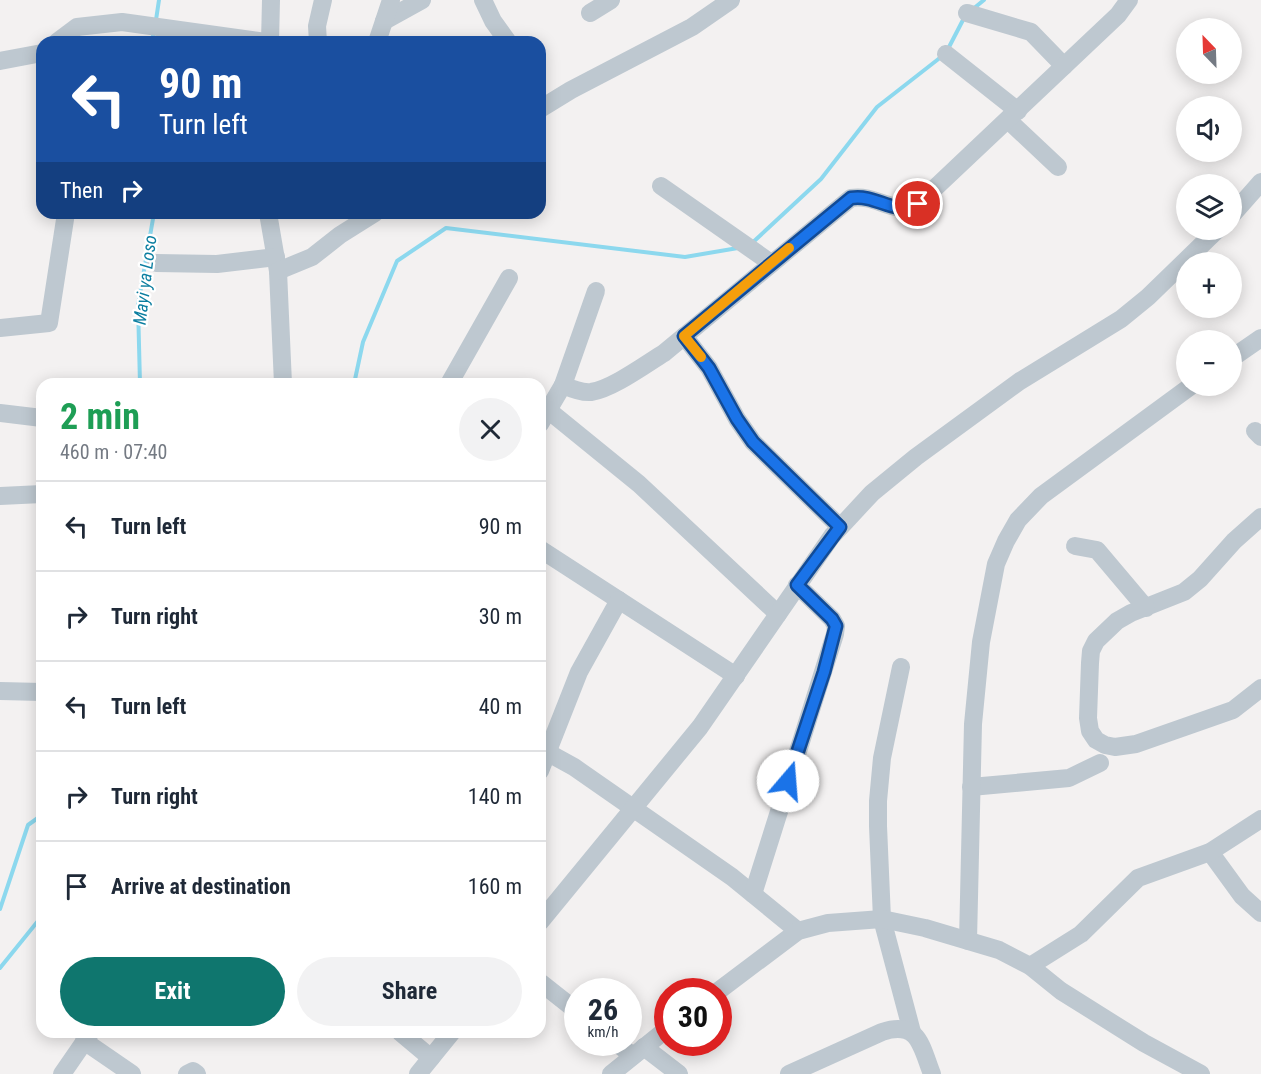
<!DOCTYPE html>
<html lang="en">
<head>
<meta charset="utf-8">
<style>
	body { margin:0; font-family:"Roboto Condensed",sans-serif; background:#f2f2f3; color:#1f2937; height:100vh; display:flex; flex-direction:column; font-size:22px; white-space:nowrap }
	* { box-sizing:border-box; margin:0 }
	p { font-size:20px; color:#747a83 }
	.icon { flex:none; width:33px; height:33px; fill:none; stroke:currentColor; stroke-width:2; stroke-linecap:round; stroke-linejoin:round }
	.map { position:relative; flex:1; overflow:hidden }
	.side { position:absolute; left:36px; top:378px; width:510px; height:660px; display:flex; flex-direction:column; background:#fff; border-radius:18px; box-shadow:0 3px 15px #0003 }
	.side>* { flex:none }
	.guide { position:absolute; left:36px; top:36px; width:510px; height:183px; border-radius:18px; box-shadow:0 3px 15px #0003; background:#1a4fa0; color:#fff; overflow:hidden }
	.needle { width:39px; rotate:337deg }
	.buttons { position:absolute; left:1176px; top:18px; display:grid; gap:12px }
	.buttons a { display:grid; place-items:center; width:66px; height:66px; border-radius:50%; background:#fff; box-shadow:0 3px 15px #0003; font-size:30px }
	.speed { position:absolute; left:564px; top:978px; display:flex; gap:12px; font-size:30px; font-weight:700; text-align:center }
	.speed>* { display:grid; place-content:center; width:78px; height:78px; border-radius:50%; background:#fff; box-shadow:0 3px 15px #0003; line-height:1 }
	.speed small { font-size:15px; font-weight:400 }
	.speed .limit { border:9px solid #d22; background:#fff; color:#111 }
	.pin { position:absolute; display:grid; place-items:center; width:51px; height:51px; color:#fff; margin:-26px; border:3px solid #fff; border-radius:50%; box-shadow:0 2px 6px #0007 }
	.me { position:absolute; width:66px; margin:-33px; rotate:18deg; stroke-linejoin:round; filter:drop-shadow(0 0 4px #0008) }
	.turn { display:flex; align-items:center; gap:21px; height:126px; padding:0 24px; font-size:27px }
	.turn .icon { width:78px; height:78px; stroke-width:2.5 }
	.turn b { display:block; font-size:42px; line-height:51px }
	.then { display:flex; align-items:center; height:57px; padding:0 24px; background:#0003; gap:12px; font-size:22px }
	.round { display:grid; place-items:center; flex:none; width:63px; height:63px; border-radius:32px; background:#f2f2f3 }
	.head { display:flex; align-items:center; justify-content:space-between; height:102px; padding:0 24px }
	h1 { font-size:36px; font-weight:700; line-height:45px; color:#1e9e55 }
	.action { display:flex; gap:12px; margin-top:auto; padding:12px 24px }
	.action a { flex:1; height:69px; border-radius:36px; background:#0f766e; color:#fff; font-size:24px; font-weight:700; line-height:69px; text-align:center }
	.action a+a { background:#f2f2f3; color:#1f2937 }
	ul { padding:0; list-style:none }
	li { display:flex; align-items:center; gap:18px; height:90px; padding:0 24px; border-top:2px solid #e0e1e3 }
	li div { flex:1 }
	li b { display:block; font-size:22px }
	li em { font-style:normal }
	.map>svg:first-child { display:block }
</style>
</head>
<body>
<div class="map">
<svg width="1261" height="1074" viewBox="0 0 1261 1074">
	<rect width="100%" height="100%" fill="#f3f1f1"/>
	<g fill="none" stroke-linecap="round" stroke-linejoin="round">
		<!-- stream -->
		<g stroke="#8cd8ee" stroke-width="4">
			<path d="M973,9l11,-9"/>
			<path d="M156,20l3,-20"/>
			<path d="M152,42l2,-12"/>
			<path d="M948,49l16,-31"/>
			<path d="M751,244l70,-65 56,-72 64,-50"/>
			<path d="M140,384l-2,-79 16,-92"/>
			<path d="M354,384l9,-42 34,-81 49,-33 239,29 53,-9"/>
			<path d="M0,909l28,-84 14,-10"/>
			<path d="M0,968l42,-52"/>
		</g>
		<!-- minor -->
		<g stroke="#bec8d0" stroke-width="18">
			<path d="M483,0l10,21 15,21"/>
			<path d="M590,13l21,-13"/>
			<path d="M967,13l64,19 33,34"/>
			<path d="M384,21l38,-21"/>
			<path d="M57,42l20,-15 45,-5 144,20"/>
			<path d="M270,42l1,-42"/>
			<path d="M318,42l-1,-16 6,-26"/>
			<path d="M377,42l14,-42"/>
			<path d="M946,54l72,57"/>
			<path d="M0,61l42,-8"/>
			<path d="M540,109l31,-19 121,-63 39,-27"/>
			<path d="M1008,120l50,47"/>
			<path d="M661,186l110,77"/>
			<path d="M268,213l10,58 5,113"/>
			<path d="M1232,215l29,-33"/>
			<path d="M156,263l61,1 59,-7"/>
			<path d="M278,271l34,-14 28,-22 35,-22"/>
			<path d="M0,328l49,-5 17,-110"/>
			<path d="M684,336l25,32 28,51 16,23 87,85"/>
			<path d="M1232,358l29,-20"/>
			<path d="M449,384l60,-106"/>
			<path d="M563,385c9,4 19,8 28,7 21,-3 55,-28 73,-39l187,-155c27,-4 41,18 67,6l200,-189 11,-15"/>
			<path d="M548,410l91,74 139,130"/>
			<path d="M0,413l42,5"/>
			<path d="M540,424l23,-39 33,-94"/>
			<path d="M1255,431l6,6"/>
			<path d="M0,496l42,-2"/>
			<path d="M1261,517l-27,24 -34,38 -16,13 -53,21 -14,8 -21,20 -5,10 -1,12 -2,55 2,13 6,9 9,5 10,2 21,-3 97,-34 28,-22"/>
			<path d="M1075,546l22,4 49,58"/>
			<path d="M540,549l196,127"/>
			<path d="M901,667l-19,91 -4,43v25l4,93 30,113"/>
			<path d="M0,691l42,1"/>
			<path d="M540,754l14,2 20,11 158,110 66,54"/>
			<path d="M540,771l39,-99 40,-72"/>
			<path d="M971,787l98,-9 31,-15"/>
			<path d="M1210,852l32,44 19,17"/>
			<path d="M753,894l82,-260 1,-8 -4,-7 -35,-34"/>
			<path d="M540,922l160,-195 132,-191 40,-43 44,-36 104,-76 101,-62 27,-22 69,-67"/>
			<path d="M968,941l5,-217 8,-82 15,-78 10,-23 12,-21 23,-24 150,-110"/>
			<path d="M1030,966l51,-32 57,-56 72,-26 51,-33"/>
			<path d="M540,982l38,30"/>
			<path d="M717,992l81,-61 30,-8 54,-4 43,9 74,22 31,16 31,25 83,52 57,31"/>
			<path d="M400,1032l31,26"/>
			<path d="M84,1041l48,33"/>
			<path d="M615,1042l18,14"/>
			<path d="M644,1047l35,27"/>
			<path d="M62,1074l29,-42"/>
			<path d="M187,1074l6,-3 4,3"/>
			<path d="M418,1074l34,-42"/>
			<path d="M611,1074l57,-46"/>
			<path d="M789,1074l93,-42c37,-12 39,14 50,42"/>
		</g>
	</g>
	<g fill="none" stroke-linecap="round" stroke-linejoin="round">
		<defs>
			<path id="route" d="M788,781l36,-109 12,-46 -4,-7 -35,-34 43,-58 -87,-85 -16,-23 -28,-51 -25,-32 167,-138c27,-4 41,18 67,6"/>
		</defs>
		<!-- route casing -->
		<use href="#route" stroke="#114b97" stroke-width="15"/>
		<!-- route -->
		<use href="#route" stroke="#1a73e8" stroke-width="10"/>
		<!-- slow -->
		<path stroke="#f59e0b" stroke-width="10" d="M701,357l-17,-21 105,-88"/>
	</g>
	<g text-anchor="middle" stroke-width="4.5" stroke-linejoin="round" paint-order="stroke">
		<!-- water labels -->
		<g font-size="18" font-style="italic" fill="#0b7ea0" stroke="#fff">
			<text transform="translate(145 280) rotate(-83)" y="6">Mayi ya Loso</text>
		</g>
	</g>
</svg>
<div class="buttons">
<a><svg class="needle" viewBox="-14 -14 28 28"><path d="M0-13l5 13h-10z" fill="#e53935"/><path d="M0 13l5-13h-10z" fill="#747a83"/></svg></a>
<a><svg class="icon" aria-label="sound" viewBox="0 0 24 24"><path d="M4 9h4l5-4v14l-5-4H4zM17 9q2 3 0 6"/></svg></a>
<a><svg class="icon" aria-label="layers" viewBox="0 0 24 24"><path d="M12 4l9 5-9 5-9-5zM3 14l9 5 9-5"/></svg></a>
<a>+</a>
<a>−</a>
</div>
<div class="speed"><div>26<small>km/h</small></div><div class="limit">30</div></div>
<div class="pin" style="left:918px;top:204px;background:#d93025"><svg class="icon" aria-label="arrive" viewBox="0 0 24 24"><path d="M6 21V4h12l-3 4 3 4H6"/></svg></div>
<svg class="me" style="left:788px;top:781px" viewBox="-20 -20 40 40"><circle r="19" fill="#fff"/><path d="M0-13L10 11 0 6-10 11z" fill="#1a73e8"/></svg>
<div class="guide">
<div class="turn"><svg class="icon" aria-label="left" viewBox="0 0 24 24"><path d="M17 20v-9H6M10 6l-5 5 5 5"/></svg><div><b>90 m</b>Turn left</div></div>
<div class="then">Then<svg class="icon" aria-label="right" viewBox="0 0 24 24"><path d="M7 20v-9h11M14 6l5 5-5 5"/></svg></div>
</div>
<section class="side">
<div class="head"><div><h1>2 min</h1><p>460 m · 07:40</p></div><a class="round"><svg class="icon" aria-label="close" viewBox="0 0 24 24"><path d="M6 6l12 12M18 6L6 18"/></svg></a></div>
<ul>
<li><svg class="icon" aria-label="left" viewBox="0 0 24 24"><path d="M17 20v-9H6M10 6l-5 5 5 5"/></svg><div><b>Turn left</b></div><em>90 m</em></li>
<li><svg class="icon" aria-label="right" viewBox="0 0 24 24"><path d="M7 20v-9h11M14 6l5 5-5 5"/></svg><div><b>Turn right</b></div><em>30 m</em></li>
<li><svg class="icon" aria-label="left" viewBox="0 0 24 24"><path d="M17 20v-9H6M10 6l-5 5 5 5"/></svg><div><b>Turn left</b></div><em>40 m</em></li>
<li><svg class="icon" aria-label="right" viewBox="0 0 24 24"><path d="M7 20v-9h11M14 6l5 5-5 5"/></svg><div><b>Turn right</b></div><em>140 m</em></li>
<li><svg class="icon" aria-label="arrive" viewBox="0 0 24 24"><path d="M6 21V4h12l-3 4 3 4H6"/></svg><div><b>Arrive at destination</b></div><em>160 m</em></li>
</ul>
<div class="action"><a>Exit</a><a>Share</a></div>
</section>
</div>
</body>
</html>
